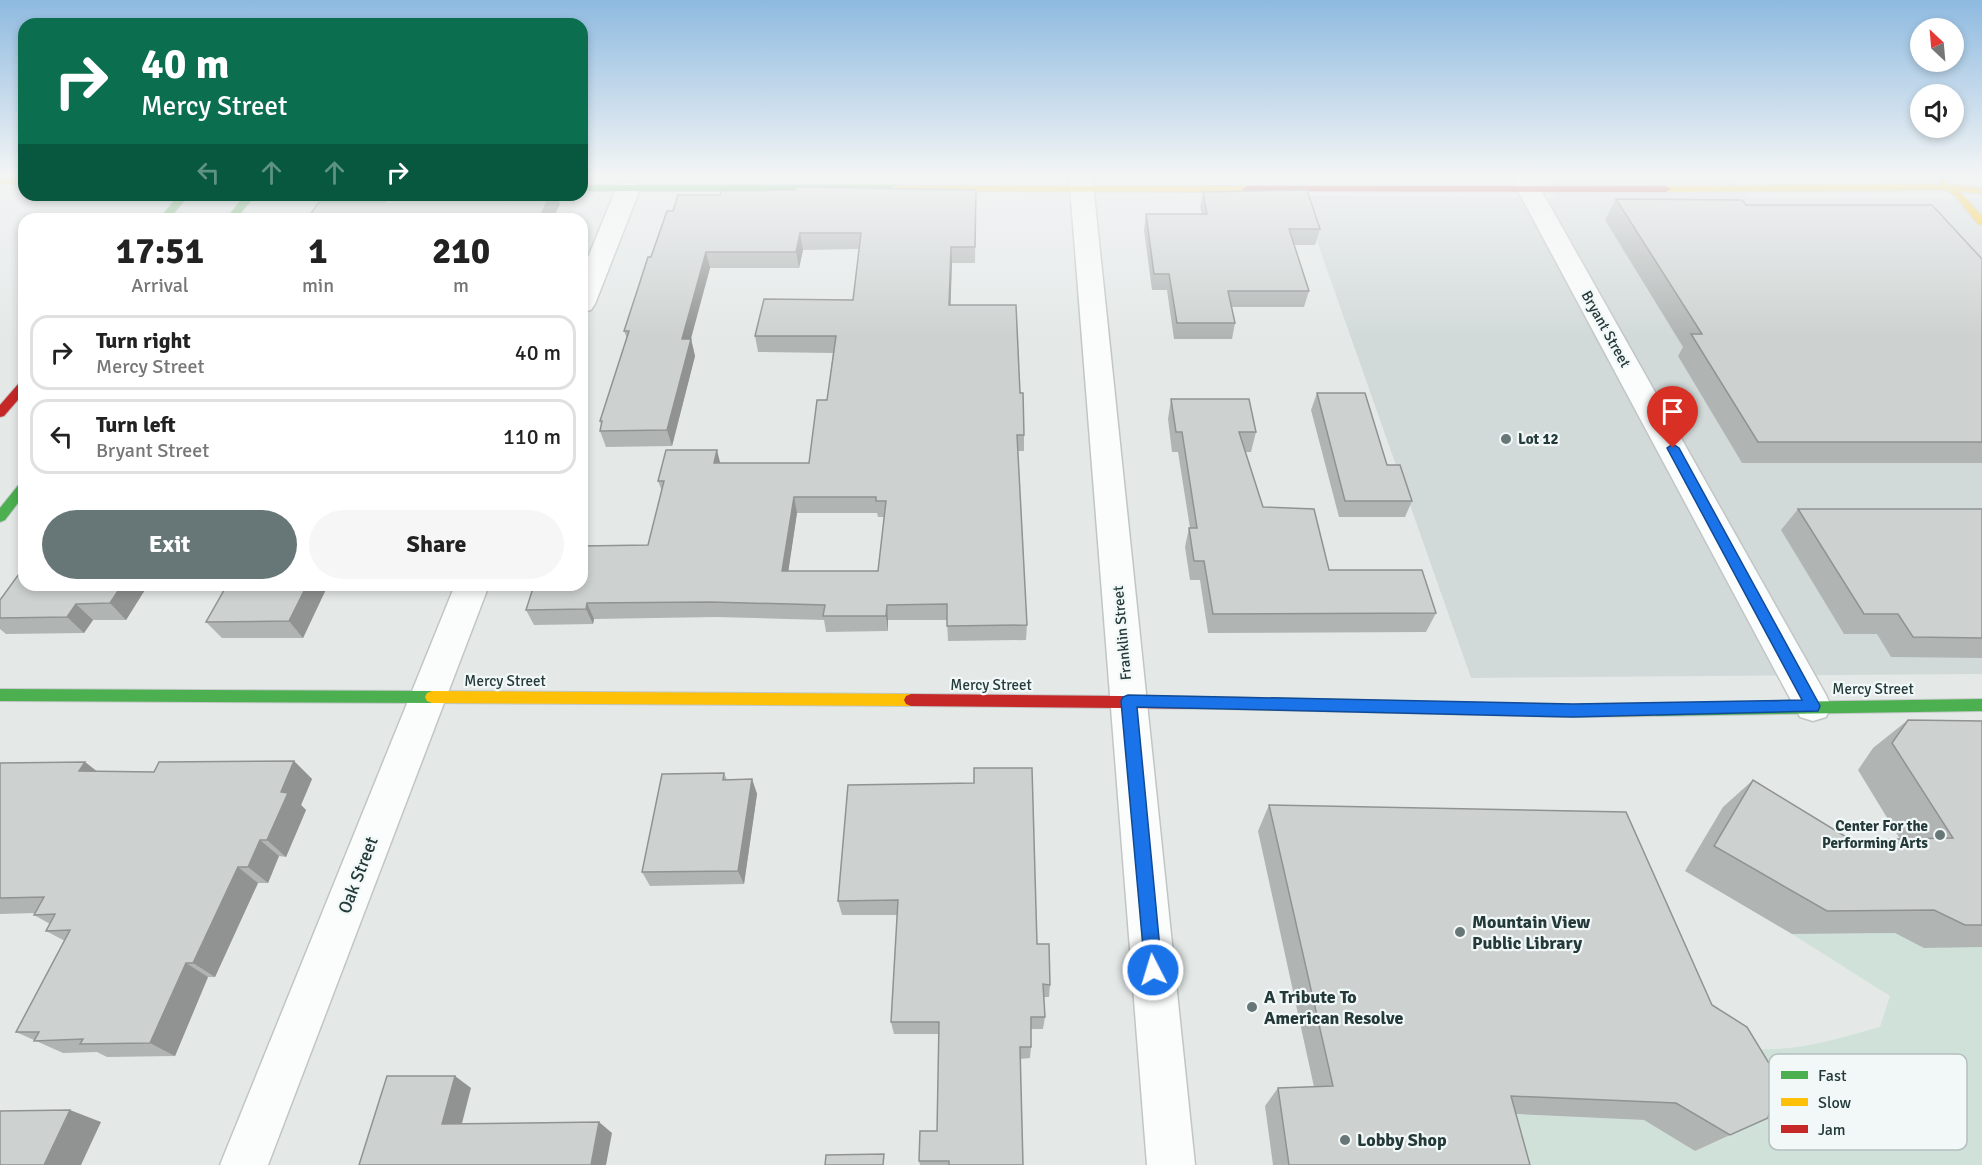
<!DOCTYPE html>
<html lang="en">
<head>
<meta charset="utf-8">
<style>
	body { margin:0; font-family:Signika,sans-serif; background:#f6f6f6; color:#222; height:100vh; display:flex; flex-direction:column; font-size:22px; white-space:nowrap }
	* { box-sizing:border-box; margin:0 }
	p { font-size:20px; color:#767676 }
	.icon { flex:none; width:33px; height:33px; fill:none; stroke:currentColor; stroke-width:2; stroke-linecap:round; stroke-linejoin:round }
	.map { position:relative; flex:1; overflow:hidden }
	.panel { position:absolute; left:18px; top:213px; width:570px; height:378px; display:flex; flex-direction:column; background:#fff; border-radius:18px; box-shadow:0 3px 9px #0003 }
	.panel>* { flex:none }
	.hud { position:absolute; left:18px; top:18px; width:570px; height:183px; border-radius:18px; box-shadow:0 3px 9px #0003; background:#0b6e4f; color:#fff; overflow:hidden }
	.needle { width:39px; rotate:334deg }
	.fabs { position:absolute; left:1910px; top:18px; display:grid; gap:12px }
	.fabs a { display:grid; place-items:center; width:54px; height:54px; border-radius:50%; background:#fff; box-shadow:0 3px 9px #0003; font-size:30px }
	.pin { position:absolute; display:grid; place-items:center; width:51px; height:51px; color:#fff; margin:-62px -26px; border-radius:50% 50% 50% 0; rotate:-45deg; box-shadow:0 0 6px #0007 }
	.pin .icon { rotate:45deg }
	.me { position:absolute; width:66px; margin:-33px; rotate:355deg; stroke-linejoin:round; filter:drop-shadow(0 0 4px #0008) }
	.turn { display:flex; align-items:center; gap:21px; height:126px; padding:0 24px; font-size:27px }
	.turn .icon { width:78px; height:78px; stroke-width:2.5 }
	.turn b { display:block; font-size:42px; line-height:51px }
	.lanes { display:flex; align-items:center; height:57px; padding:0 24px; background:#0003; justify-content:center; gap:30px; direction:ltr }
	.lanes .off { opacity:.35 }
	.eta { display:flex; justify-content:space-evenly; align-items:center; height:102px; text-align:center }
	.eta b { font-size:36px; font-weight:700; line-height:42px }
	.cta { display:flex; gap:12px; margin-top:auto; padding:12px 24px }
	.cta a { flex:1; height:69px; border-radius:36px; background:#677777; color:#fff; font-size:24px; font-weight:700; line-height:69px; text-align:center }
	.cta a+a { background:#f6f6f6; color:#222 }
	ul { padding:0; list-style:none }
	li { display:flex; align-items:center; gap:18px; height:75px; margin:0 12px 9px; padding:0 12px; border:3px solid #e0e0e0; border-radius:18px }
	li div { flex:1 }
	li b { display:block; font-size:22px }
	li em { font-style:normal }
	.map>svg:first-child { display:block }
</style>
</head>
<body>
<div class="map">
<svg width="1982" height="1165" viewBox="0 0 1982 1165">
	<rect width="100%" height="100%" fill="#e4e9e8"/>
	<!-- built -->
	<path fill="#d2dad9" d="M1542,174h186l20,24 234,1v475l-511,4 -170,-482 254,2z"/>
	<!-- green -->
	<path fill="#cfe1d9" d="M1895,933l87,14v218h-481l-14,-52 157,7 51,31 37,-16 26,-86c42,2 82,-11 122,-22l10,-31 -98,-62z"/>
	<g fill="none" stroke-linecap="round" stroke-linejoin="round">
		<defs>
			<g id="street">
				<path d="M1069,174h23l103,991h-48z"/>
				<path d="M1509,174h23l294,521 5,11 -5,11 -13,4 -13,-4z"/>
				<path d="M628,182l8,2 4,5 -45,115 -4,6 -9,2v-40l34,-83 4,-5z"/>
				<path d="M455,585h34l-221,580h-48z"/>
			</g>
			<g id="fast">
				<path d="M582,185h314l5,3 -5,3h-314z"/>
				<path d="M179,195h10l-20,24h-10z"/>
				<path d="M245,195h10l-19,24h-10z"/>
				<path d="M24,481v14l-19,25 -5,2v-14l20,-25z"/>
				<path d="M0,689l432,2 5,2 2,4 -2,4 -5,2 -432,-2z"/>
				<path d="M1982,699v12l-327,5 -5,-2 -2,-4 2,-4 5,-2z"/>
			</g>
			<g id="slow">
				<rect x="0" y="178" width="24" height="6"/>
				<path d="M1943,180l8,4 31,4v6l-23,-3 23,25v9l-4,-1 -22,-27 -10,-7 -280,2 -5,-3 5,-3 273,-2 1,-3z"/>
				<path d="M893,186h354l5,3 -5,3 -351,-1 -3,-1z"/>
				<path d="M432,691l479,3 5,2 2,4 -2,4 -5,2 -479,-3 -5,-2 -2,-4 2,-4z"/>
				<path d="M1221,697l352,8 82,-1 5,2 2,4 -2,4 -5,2 -82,1 -352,-8 -5,-2 -2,-4 2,-4z"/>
			</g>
			<g id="jam">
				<path d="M1247,186h419l5,3 -5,3 -422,-1 -2,-2z"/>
				<path d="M24,381v12l-20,23 -4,1v-12l20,-23z"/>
				<path d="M911,694l310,3 5,2 2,4 -2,4 -5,2 -310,-3 -5,-2 -2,-4 2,-4z"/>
			</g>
		</defs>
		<!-- street casing -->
		<use href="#street" stroke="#c1c6c5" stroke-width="3"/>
		<!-- fast casing -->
		<use href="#fast" stroke="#c2c7c7" stroke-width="2"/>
		<!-- slow casing -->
		<use href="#slow" stroke="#c2c7c7" stroke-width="2"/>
		<!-- jam casing -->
		<use href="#jam" stroke="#c2c7c7" stroke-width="2"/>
		<!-- street -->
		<use href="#street" fill="#fbfcfc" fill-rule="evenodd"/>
		<!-- fast -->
		<use href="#fast" fill="#4caf50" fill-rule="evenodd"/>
		<!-- slow -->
		<use href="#slow" fill="#ffc107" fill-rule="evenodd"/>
		<!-- jam -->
		<use href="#jam" fill="#c62828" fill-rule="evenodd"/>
	</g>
	<!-- wall -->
	<g fill="#b0b5b4" fill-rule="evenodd">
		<path d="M976,190l-1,73h-23l-2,42 70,88 4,42v16h-6l9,174 -1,15 -78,1 -1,-21h-59v11l-62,1 -2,-12 -108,-3 -122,2 -1,5 -59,1 -8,-15 62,-64 60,-1 14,-54 -4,-10 62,-18h89l18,-63 6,-47 -75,-1 -3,-16 98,-36 6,-51 -56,1 -4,18h-89l-19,71 4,17 -23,90 -66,1 -6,-16 1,-7 -1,-3 27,-83 -3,-7 27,-74 22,-46 47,-16zM797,513h80l1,4h6l-6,54h-90z"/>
		<path d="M1203,192l117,37 -5,16h-21l15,46 -5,16h-73l4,16 -3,16h-58l-7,-49h-15l-8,-60 2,-16h56l-2,-7z"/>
		<path d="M1616,199l130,6 236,54v204h-240l-64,-107 5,-9 -78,-127z"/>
		<path d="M1317,393l70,72 25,36 -7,16h-66l-28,-107z"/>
		<path d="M1171,399l85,33 -5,20h-6l18,55 66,63 107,43 -10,19 -218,1 -8,-53h-10l-5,-33 4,-19h1l-12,-76h-6l-4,-33z"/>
		<path d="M1798,509h184v149l-91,-1 -14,-23h-33l-63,-104z"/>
		<path d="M24,585h124l-22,35h-33l-9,13 -78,1 -6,-5v-29z"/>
		<path d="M328,585l-25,53h-81l-16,-16z"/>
		<path d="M1908,720l74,1v226l-58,1 -29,-15 -103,1 -107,-63 38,-64 30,-27 98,60 49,-1 -42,-69 15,-22z"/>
		<path d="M294,761l18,18 -11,26 5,5 -20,47 -7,-1 -11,27h-10l-43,94h-7l-33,79 -68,1 -10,-5 -34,1 -47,-21 49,-91 -19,-10 4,-7 -16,-9 1,-2 -35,1v-151l85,-1 12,9 57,1z"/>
		<path d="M724,773l3,7 25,-1 5,15 -13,90 -94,2 -8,-14z"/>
		<path d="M848,785l189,159 13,41 -1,12h-5l1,20 -2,12h-12v18l-1,11 -10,1 3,106h-103l-1,-4 18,-30 2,-97h-45l-3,-12 6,-107h-55l-4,-14z"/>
		<path d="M1269,805l443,200 56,113 -73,33 -51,-31 -128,-6 14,51h-257l-8,-59 13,-18 36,-1 -56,-256z"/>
	</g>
	<!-- shaded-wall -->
	<g fill="#909392">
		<path d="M550,195h6l4,9 -7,15h-14z"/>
		<path d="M800,233l3,17 -4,18 -3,-16z"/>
		<path d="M951,247l1,16 -2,58 -1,-16z"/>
		<path d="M706,252l4,16 -24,88 -4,-17z"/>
		<path d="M691,339l4,17 -23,90 -5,-16z"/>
		<path d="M717,450l4,16 -7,-3z"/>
		<path d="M794,497l3,16 -11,74 -4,-16z"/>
		<path d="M585,539l7,16 -10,-9z"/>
		<path d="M122,585h26l-22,35 -16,-17z"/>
		<path d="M307,585h21l-25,53 -14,-17z"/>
		<path d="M587,603l7,16 -1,5 -7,-15z"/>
		<path d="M76,604l17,16 -9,13 -17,-16z"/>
		<path d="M887,605l1,15v11l-2,-15z"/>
		<path d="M294,761l18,18 -11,26 5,5 -20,47 -19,-17 14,-48z"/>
		<path d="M85,762l22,18 -28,-9z"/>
		<path d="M752,779l5,15 -13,90 -6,-13z"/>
		<path d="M260,840l19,16 -11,27 -20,-16z"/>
		<path d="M238,867l20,16 -43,94 -22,-14z"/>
		<path d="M186,963l22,14 -33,79 -25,-13z"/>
		<path d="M455,1076l16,12 -12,47 -17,-11z"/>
		<path d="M70,1110l31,12 -20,43h-37z"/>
		<path d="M599,1122l13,11 -6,32h-15z"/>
	</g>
	<!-- building -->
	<g fill="#cdd2d1" stroke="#909392" stroke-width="1.5" fill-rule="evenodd">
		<path d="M796,187l180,3 -1,57h-24l-2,58h67l4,88h3l1,42h-7l10,190 -80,1v-22l-60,1 -1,11h-63l2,-11 -114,-3 -124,1 -1,6 -60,1 8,-25h48v-46h3l-3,7 66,-1 16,-64h-6l8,-31h51l-3,13h95l8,-63h10l9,-64h-81l9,-37 89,1 8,-67h-61l-4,19h-90l-24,87h9l-24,91 -67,1 2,-10h-2l29,-90h-5l15,-46 9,-28h3l16,-46h6l5,-16h42l1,-4 74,-1zM794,497h82v4h10l-8,70h-96z"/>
		<path d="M1307,190l13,39h-31l20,62h-81l7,32h-58l-8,-49h-15l-8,-60h61l-4,-22z"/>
		<path d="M389,195h161l-11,24h-232l12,-17h66z"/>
		<path d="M1616,199l126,1 4,5h186l50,54v183h-224l-67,-108h11z"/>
		<path d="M1317,393h48l22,72h13l12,36h-67z"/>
		<path d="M1171,399h78l7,33h-17l24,75 51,2 15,61h93l14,43 -223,1 -9,-53h-10l-5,-33h8l-15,-96h-6z"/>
		<path d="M1798,509h184v129l-69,-1 -15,-23h-34z"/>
		<path d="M24,567v18h98l-12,18 -34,1 -9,13 -67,1v-18z"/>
		<path d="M227,585h80l-18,36 -83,1z"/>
		<path d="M1908,720l74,1v204h-17l-31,-15 -107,1 -113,-65 39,-66 98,60 102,-2 -61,-95z"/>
		<path d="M294,761l-13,31 7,1 -21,47h-7l-12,27h-10l-45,96h-7l-36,80 -70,1 3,-5 -49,2 5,-9h-23l54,-102 -24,1 9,-17 -21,1 10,-18 -44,1v-135l85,-1 -6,9 75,1 5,-10z"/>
		<path d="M974,768h58l5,176h12l1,41 -7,-1 2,33h-14v30h-11l3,118h-74v-4h-30l1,-30h17l2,-109h-48l7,-122 -60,1 10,-116 126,-2z"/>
		<path d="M724,773l-1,7 29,-1 -14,92 -96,1 20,-98z"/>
		<path d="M1269,805l357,7 86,193 35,22 31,51 -10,40 -38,17 -54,-32 -165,-7 19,69h-241l-11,-77 55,-2z"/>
		<path d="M387,1076h68l-13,48 157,-2 -8,43h-232z"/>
		<path d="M70,1110l-26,55h-44v-54z"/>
		<path d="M884,1154l-1,11h-58l1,-10z"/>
	</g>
	<!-- sky -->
	<linearGradient id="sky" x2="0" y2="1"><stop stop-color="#8ebae0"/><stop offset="0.52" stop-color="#f3f5f5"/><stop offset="1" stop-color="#f3f5f5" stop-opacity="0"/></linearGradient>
	<rect width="1982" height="337" fill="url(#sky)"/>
	<!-- route -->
	<path fill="#1a73e8" stroke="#114b97" stroke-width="1.5" d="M1673,444l6,4 139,254 2,4 -2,5 -245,6 -436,-10 25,263 -2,6 -7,3 -6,-3 -2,-6 -24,-269 2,-4 5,-2 445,9 229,-4 -135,-252z"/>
	<!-- markers -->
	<g fill="#677777" stroke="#f2f8f7" stroke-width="2">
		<circle cx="1506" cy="439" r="6"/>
		<circle cx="1940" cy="835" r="6"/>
		<circle cx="1460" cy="932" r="6"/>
		<circle cx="1252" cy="1007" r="6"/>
		<circle cx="1345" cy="1140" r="6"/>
	</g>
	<g text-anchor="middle" stroke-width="4.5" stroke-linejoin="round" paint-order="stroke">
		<!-- street labels -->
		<g font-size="15" fill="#243a3a" stroke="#f2f8f7">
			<text transform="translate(1606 329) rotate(61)" y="5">Bryant Street</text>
			<text transform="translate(1122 633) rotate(-95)" y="5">Franklin Street</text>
			<text x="505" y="686">Mercy Street</text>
			<text x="991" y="690">Mercy Street</text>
			<text x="1873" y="694">Mercy Street</text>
		</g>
		<!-- poi labels -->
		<g font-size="15" font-weight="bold" fill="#243a3a" stroke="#f2f8f7" text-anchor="start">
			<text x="1518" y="444">Lot 12</text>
			<text x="1928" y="831" text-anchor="end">Center For the<tspan x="1928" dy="17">Performing Arts</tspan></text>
		</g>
		<!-- near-street labels -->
		<g font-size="18" fill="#243a3a" stroke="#f2f8f7">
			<text transform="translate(358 875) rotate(-69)" y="6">Oak Street</text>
		</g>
		<!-- near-poi labels -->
		<g font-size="18" font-weight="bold" fill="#243a3a" stroke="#f2f8f7" text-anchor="start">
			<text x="1472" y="928">Mountain View<tspan x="1472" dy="21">Public Library</tspan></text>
			<text x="1264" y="1003">A Tribute To<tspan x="1264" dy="21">American Resolve</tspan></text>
			<text x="1357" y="1146">Lobby Shop</text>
		</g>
	</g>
	<!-- legend -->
	<rect x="1769" y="1054" width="198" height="96" rx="9" fill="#f2f8f7" stroke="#b4bfbe" stroke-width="1.5"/>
	<rect x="1781" y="1071" width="27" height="8" fill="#4caf50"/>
	<rect x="1781" y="1098" width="27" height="8" fill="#ffc107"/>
	<rect x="1781" y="1125" width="27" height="8" fill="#c62828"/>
	<g font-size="16" fill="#243a3a">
		<text x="1818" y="1081">Fast</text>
		<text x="1818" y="1108">Slow</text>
		<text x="1818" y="1135">Jam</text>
	</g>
</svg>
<div class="fabs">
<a><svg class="needle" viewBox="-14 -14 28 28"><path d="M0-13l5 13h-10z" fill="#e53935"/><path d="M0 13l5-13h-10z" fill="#767676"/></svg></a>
<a><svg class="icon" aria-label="sound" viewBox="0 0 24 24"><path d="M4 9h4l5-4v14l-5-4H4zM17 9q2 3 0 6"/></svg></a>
</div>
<div class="pin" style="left:1673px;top:448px;background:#d93025"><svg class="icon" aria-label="arrive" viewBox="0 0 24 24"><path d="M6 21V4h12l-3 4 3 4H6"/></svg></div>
<svg class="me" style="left:1153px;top:970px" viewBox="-20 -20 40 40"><circle r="17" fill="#1a73e8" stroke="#fff" stroke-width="3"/><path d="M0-11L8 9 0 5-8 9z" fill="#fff"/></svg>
<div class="hud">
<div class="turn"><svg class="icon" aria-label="right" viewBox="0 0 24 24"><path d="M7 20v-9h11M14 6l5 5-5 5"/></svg><div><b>40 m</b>Mercy Street</div></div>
<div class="lanes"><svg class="icon off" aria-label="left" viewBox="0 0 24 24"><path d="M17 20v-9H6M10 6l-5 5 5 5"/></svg><svg class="icon off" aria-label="ahead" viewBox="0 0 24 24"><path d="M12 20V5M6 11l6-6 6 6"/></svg><svg class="icon off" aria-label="ahead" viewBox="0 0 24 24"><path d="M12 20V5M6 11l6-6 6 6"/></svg><svg class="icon" aria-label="right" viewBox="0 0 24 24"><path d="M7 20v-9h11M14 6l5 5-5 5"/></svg></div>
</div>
<section class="panel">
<div class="eta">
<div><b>17:51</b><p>Arrival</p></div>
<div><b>1</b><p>min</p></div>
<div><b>210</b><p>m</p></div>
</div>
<ul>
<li><svg class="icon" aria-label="right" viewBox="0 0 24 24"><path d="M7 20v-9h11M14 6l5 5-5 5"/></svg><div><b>Turn right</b><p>Mercy Street</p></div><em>40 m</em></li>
<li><svg class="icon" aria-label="left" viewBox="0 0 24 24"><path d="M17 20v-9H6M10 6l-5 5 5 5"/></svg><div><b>Turn left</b><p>Bryant Street</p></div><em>110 m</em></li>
</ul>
<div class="cta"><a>Exit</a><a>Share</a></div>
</section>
</div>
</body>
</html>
